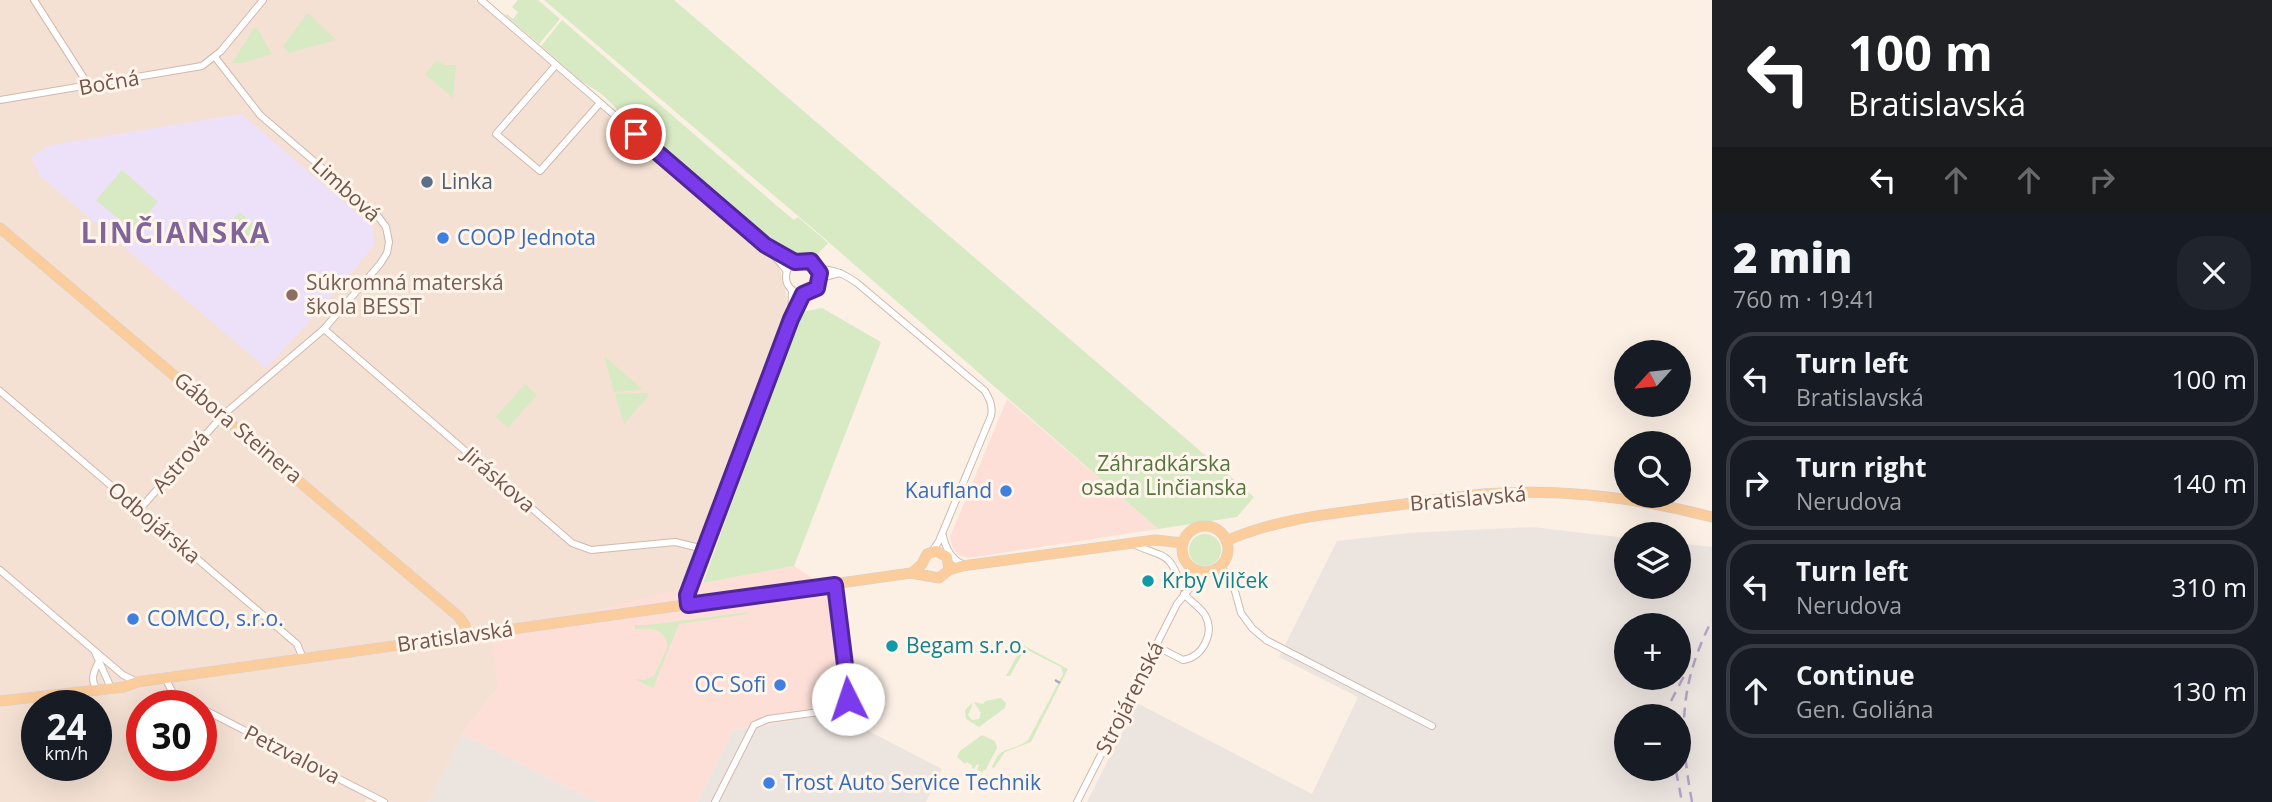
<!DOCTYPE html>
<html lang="en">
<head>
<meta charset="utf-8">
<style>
	body { margin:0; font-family:"Open Sans",sans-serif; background:#20242c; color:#f1f3f6; height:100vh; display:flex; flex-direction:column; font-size:26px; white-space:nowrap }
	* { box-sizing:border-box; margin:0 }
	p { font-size:23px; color:#9ea1a6 }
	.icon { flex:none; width:38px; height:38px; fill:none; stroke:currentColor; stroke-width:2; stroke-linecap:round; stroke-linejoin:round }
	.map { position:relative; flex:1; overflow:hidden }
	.panel { display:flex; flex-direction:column; background:#171b24; width:560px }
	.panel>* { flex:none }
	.banner { background:#202124; color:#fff; overflow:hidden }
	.needle { width:46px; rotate:243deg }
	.controls { position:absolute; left:1614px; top:340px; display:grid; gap:14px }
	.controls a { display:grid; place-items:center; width:77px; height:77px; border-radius:50%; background:#171b24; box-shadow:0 7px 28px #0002; font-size:35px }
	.speed { position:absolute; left:21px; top:690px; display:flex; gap:14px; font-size:35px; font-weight:700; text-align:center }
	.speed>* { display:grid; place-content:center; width:91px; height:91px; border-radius:50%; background:#171b24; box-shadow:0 7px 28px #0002; line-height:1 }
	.speed small { font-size:18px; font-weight:400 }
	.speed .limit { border:10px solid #d22; background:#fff; color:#111 }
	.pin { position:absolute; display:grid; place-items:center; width:60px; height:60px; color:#fff; margin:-30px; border:4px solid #fff; border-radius:50%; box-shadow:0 2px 7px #0007 }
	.me { position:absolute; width:77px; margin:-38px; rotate:356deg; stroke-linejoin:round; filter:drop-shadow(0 0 5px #0008) }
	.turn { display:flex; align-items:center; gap:24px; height:147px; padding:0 21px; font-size:32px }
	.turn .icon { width:91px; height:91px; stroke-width:2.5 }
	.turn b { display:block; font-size:49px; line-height:60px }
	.lanes { display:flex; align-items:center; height:66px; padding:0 21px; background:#0003; justify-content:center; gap:35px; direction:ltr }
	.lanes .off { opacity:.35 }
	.round { display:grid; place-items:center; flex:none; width:74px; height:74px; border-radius:28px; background:#20242c }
	.head { display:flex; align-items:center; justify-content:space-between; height:119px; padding:0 21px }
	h1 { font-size:42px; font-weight:800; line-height:52px }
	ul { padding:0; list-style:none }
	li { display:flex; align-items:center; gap:21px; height:94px; margin:0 14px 10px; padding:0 7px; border:4px solid #363941; border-radius:28px }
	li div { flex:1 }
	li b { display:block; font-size:26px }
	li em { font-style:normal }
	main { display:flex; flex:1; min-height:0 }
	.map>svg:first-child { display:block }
</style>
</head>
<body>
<main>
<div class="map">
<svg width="1712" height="802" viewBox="0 0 1712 802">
	<rect width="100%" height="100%" fill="#fcf0e5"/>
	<!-- residential -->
	<path fill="#f4e1d3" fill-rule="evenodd" d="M0,0h475l287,248 17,18 8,31 -1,20 -5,17 -100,251 -5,7 -178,96 -36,46 -34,68h-52l-9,-3 -2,3h-365zM37,705h59v60h-59zM142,705h59v60h-59z"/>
	<!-- commercial -->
	<g fill="#fddfd8">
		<path d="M1007,399l151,130 -189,29 -9,-2 -7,-7 -3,-12z"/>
		<path d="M794,566l39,25 20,120 -120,19 -36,72h-100l-135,-68 36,-46 -7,-51 212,-54z"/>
	</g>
	<!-- industrial -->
	<g fill="#ece4df" fill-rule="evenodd">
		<path d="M1532,527l94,11v48h52v-43l34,4v255h-625l50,-99 175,91 46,-97 -79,-40 58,-116 72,-8zM1626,625h52v52h-52zM1626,716h52v52h-52z"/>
		<path d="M853,711l-2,11 91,47 -16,33h-229l36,-72z"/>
		<path d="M462,734l135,68h-169z"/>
	</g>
	<!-- education -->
	<path fill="#ede1f9" d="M241,114l131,112 3,18 -50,61 -59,63 -226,-192 -9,-19 20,-12z"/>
	<!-- green -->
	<g fill="#d7eac3">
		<path d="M518,0h20l22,19 -21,25 -34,-29 2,-1 6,5 5,-7 -6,-5z"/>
		<path d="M544,0h130l580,497 -17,20 -79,12 -341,-297z"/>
		<path d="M308,13l28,27 -47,13 -6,-7z"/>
		<path d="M562,20l215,186 17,14 4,-3 30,26 -13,14 -26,-6 -3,3 -16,-11 -138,-118 -29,-30 -22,-14 -40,-35z"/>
		<path d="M254,28h3l15,26 -29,9h-11z"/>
		<path d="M437,60l7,5h12l-3,33 -28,-24z"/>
		<path d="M122,170l36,32 -25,29 -37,-31z"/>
		<path d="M239,212l27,23 -11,13 -27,-23z"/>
		<path d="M822,308l59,34 -87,224 -91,17 98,-271z"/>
		<path d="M604,356l37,32v2l-27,2z"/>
		<path d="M525,384l12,11 -29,33 -12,-11z"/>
		<path d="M648,393l1,2 -25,29 -9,-30z"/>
		<circle cx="1205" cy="550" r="16"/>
		<path d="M748,612v2l-69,10 -26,64 -18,-9 9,1 10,-4 13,-28v-6c-6,-15 -18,-14 -32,-13v-4h13z"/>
		<path d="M1023,645l45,24 -37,73 -26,10 -11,16 -2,-1c9,-24 20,-14 36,-27l35,-66 -2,-7 -34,-17 -4,3 -13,23h-4z"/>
		<path d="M1001,698l5,5 -1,5 -26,19 -13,-8 -1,-9 7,-7v3l-4,9 4,5 7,-1 2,-6 -7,-11 9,2 2,-3z"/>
		<path d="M982,735l13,6 2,7 -11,21 -4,3 -5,-2 2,-5 -2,-1 -3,5 -2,-1v-3l-6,-3 -1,2 -8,-7 3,-6z"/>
	</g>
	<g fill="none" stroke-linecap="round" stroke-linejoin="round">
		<defs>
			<g id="minor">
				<path d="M34,0l55,86"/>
				<path d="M481,0l284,245 22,26"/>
				<path d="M556,65l-60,69 44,37 60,-68"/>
				<path d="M0,100l202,-34 19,-15 42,-51"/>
				<path d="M770,247l25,15"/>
				<circle cx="803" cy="277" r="17"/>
				<path d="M818,269c16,0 26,5 39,14l128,108c5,9 8,15 6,25l-52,125 -6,9"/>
				<path d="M820,278l20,-5"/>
				<path d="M791,317l1,-27"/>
				<path d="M324,329l248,214 19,7 84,-8 29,7"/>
				<path d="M0,391l297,253 6,14"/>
				<path d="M139,510l84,-95 101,-86 56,-65 7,-11 2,-11 -3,-15 -9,-12 -117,-100 -45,-58"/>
				<path d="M943,536c3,13 8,23 21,29"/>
				<path d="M1133,544c32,15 35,5 49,43"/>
				<path d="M1221,566l12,18 8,29 11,15 14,12 166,86"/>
				<path d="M0,570l123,105 14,7"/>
				<path d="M1182,587l7,-21"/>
				<path d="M688,605l-1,-10 3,-12 77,-197 24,-67 12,-25"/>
				<path d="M1156,646l27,14c20,-3 32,-27 22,-45 -5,-8 -15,-14 -21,-21"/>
				<path d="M95,652l16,36"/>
				<path d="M165,678l8,15 23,12"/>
				<path d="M98,690c-9,-9 -4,-19 1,-29"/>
				<path d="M201,708l183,94"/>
				<path d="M715,802l39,-77 14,-6 66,-9c10,-5 13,-10 14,-21l-13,-104"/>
				<path d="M1077,802l100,-198 26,-32"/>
			</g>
			<g id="primary">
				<path d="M0,228l458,388 7,9 1,10"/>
				<circle cx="1205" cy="549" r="23"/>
				<path d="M1226,541c50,-22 102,-27 156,-34 34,-4 68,-10 102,-13 76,-6 155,4 228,23"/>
				<path d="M912,573l10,-9 5,-10 9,-3 11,6 2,13"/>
				<path d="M0,701l124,-14 13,-5 774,-109 28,5 10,-8 13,-4 193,-26 28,3"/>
			</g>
		</defs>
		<!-- minor casing -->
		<use href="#minor" stroke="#d0b9ae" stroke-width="8"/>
		<!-- primary casing -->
		<use href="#primary" stroke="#d8cfcc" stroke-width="11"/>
		<!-- minor -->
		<use href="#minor" stroke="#fff" stroke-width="6"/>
		<!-- primary -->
		<use href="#primary" stroke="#fbcd9d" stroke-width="10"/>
		<!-- rail -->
		<g stroke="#b2a3c6" stroke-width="2.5" stroke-dasharray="10 7" stroke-linecap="butt">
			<path d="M1055,680l5,3"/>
			<path d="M1671,701l13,-25"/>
			<path d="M1676,771l6,31"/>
			<path d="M1692,802c-13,-71 -13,-117 20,-182"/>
		</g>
	</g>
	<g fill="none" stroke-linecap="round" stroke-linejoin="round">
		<defs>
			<path id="route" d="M636,134l129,111 30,17 16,-1 9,12 -3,15 -14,6 -12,25 -104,276 1,10 147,-20 13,104v10"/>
		</defs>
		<!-- route casing -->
		<use href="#route" stroke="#51269a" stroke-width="18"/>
		<!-- route -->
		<use href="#route" stroke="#7c3aed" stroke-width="12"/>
	</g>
	<!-- markers -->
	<circle fill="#5c6f8a" stroke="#fff5eb" stroke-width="2.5" cx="427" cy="182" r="7"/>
	<g fill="#3f7fe0" stroke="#fff5eb" stroke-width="2.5">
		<circle cx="443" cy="238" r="7"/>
		<circle cx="1006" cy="491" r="7"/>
		<circle cx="133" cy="619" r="7"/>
		<circle cx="780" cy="685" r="7"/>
		<circle cx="769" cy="783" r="7"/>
	</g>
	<circle fill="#8d6e63" stroke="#fff5eb" stroke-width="2.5" cx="292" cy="295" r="7"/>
	<g fill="#0f9aa8" stroke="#fff5eb" stroke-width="2.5">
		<circle cx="1148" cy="581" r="7"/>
		<circle cx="892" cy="646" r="7"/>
	</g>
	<g text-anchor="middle" stroke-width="6" stroke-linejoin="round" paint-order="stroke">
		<!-- street labels -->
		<g font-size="21" fill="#75544a" stroke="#fff5eb">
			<text transform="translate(109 83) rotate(-10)" y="7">Bočná</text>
			<text transform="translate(346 190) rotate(42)" y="7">Limbová</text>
			<text transform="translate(238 428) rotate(40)" y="7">Gábora Steinera</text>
			<text transform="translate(181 462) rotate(-49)" y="7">Astrová</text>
			<text transform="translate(499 480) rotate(41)" y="7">Jiráskova</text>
			<text transform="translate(1468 499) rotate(-5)" y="7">Bratislavská</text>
			<text transform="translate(154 523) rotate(40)" y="7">Odbojárska</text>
			<text transform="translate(455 637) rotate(-8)" y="7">Bratislavská</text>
			<text transform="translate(1130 698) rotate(-63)" y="7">Strojárenská</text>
			<text transform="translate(292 755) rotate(27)" y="7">Petzvalova</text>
		</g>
		<!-- service labels -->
		<g font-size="21" fill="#4e5e75" stroke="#fff5eb" text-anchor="start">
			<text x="441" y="189">Linka</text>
		</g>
		<!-- shop labels -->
		<g font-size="21" fill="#366cbe" stroke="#fff5eb" text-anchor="start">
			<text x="457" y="245">COOP Jednota</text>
			<text x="992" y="498" text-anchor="end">Kaufland</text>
			<text x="147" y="626">COMCO, s.r.o.</text>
			<text x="766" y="692" text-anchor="end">OC Sofi</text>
			<text x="783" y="790">Trost Auto Service Technik</text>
		</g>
		<!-- education labels -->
		<g font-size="21" fill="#785e54" stroke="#fff5eb" text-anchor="start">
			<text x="306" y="290">Súkromná materská<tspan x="306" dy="24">škola BESST</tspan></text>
		</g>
		<!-- park labels -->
		<g font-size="21" fill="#55753f" stroke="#fff5eb">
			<text x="1164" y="471">Záhradkárska<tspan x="1164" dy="24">osada Linčianska</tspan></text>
		</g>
		<!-- culture labels -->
		<g font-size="21" fill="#0d838f" stroke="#fff5eb" text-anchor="start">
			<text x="1162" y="588">Krby Vilček</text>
			<text x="906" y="653">Begam s.r.o.</text>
		</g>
		<!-- district labels -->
		<g font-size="28" font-weight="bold" letter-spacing="2" fill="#816599" stroke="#fff5eb">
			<text x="176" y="243">LINČIANSKA</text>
		</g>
	</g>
</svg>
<div class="controls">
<a><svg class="needle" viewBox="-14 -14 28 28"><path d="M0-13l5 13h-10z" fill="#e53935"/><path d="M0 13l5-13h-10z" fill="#9ea1a6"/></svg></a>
<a><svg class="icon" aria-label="search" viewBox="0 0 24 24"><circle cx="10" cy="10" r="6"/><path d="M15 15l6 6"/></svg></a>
<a><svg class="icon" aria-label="layers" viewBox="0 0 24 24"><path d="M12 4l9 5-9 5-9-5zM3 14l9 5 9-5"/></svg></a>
<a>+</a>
<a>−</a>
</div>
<div class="speed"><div>24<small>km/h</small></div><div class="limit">30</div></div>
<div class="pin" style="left:636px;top:134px;background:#d93025"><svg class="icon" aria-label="arrive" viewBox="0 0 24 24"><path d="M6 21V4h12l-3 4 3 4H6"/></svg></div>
<svg class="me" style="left:848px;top:699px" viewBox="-20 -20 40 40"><circle r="19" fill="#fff"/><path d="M0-13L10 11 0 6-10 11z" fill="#7c3aed"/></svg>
</div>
<section class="panel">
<div class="banner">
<div class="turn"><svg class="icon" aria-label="left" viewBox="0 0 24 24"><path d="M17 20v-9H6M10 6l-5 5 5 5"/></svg><div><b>100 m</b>Bratislavská</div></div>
<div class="lanes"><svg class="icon" aria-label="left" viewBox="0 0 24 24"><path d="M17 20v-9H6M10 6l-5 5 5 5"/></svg><svg class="icon off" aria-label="ahead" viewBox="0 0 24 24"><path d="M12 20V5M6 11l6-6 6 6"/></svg><svg class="icon off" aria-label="ahead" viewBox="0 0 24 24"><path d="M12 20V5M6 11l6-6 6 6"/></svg><svg class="icon off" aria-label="right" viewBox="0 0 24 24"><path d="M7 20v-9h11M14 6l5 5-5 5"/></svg></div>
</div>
<div class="head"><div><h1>2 min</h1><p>760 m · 19:41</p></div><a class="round"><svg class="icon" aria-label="close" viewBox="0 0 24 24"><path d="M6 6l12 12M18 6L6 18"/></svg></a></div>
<ul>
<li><svg class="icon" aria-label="left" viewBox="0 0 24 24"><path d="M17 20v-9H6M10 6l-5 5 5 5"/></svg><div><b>Turn left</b><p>Bratislavská</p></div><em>100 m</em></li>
<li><svg class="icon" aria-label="right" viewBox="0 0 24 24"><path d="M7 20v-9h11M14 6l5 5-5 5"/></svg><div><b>Turn right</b><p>Nerudova</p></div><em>140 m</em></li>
<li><svg class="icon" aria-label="left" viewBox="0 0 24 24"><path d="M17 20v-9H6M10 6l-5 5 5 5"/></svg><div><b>Turn left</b><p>Nerudova</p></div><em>310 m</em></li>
<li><svg class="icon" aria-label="ahead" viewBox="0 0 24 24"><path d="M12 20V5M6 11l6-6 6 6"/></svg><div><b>Continue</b><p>Gen. Goliána</p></div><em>130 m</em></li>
</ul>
</section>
</main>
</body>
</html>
